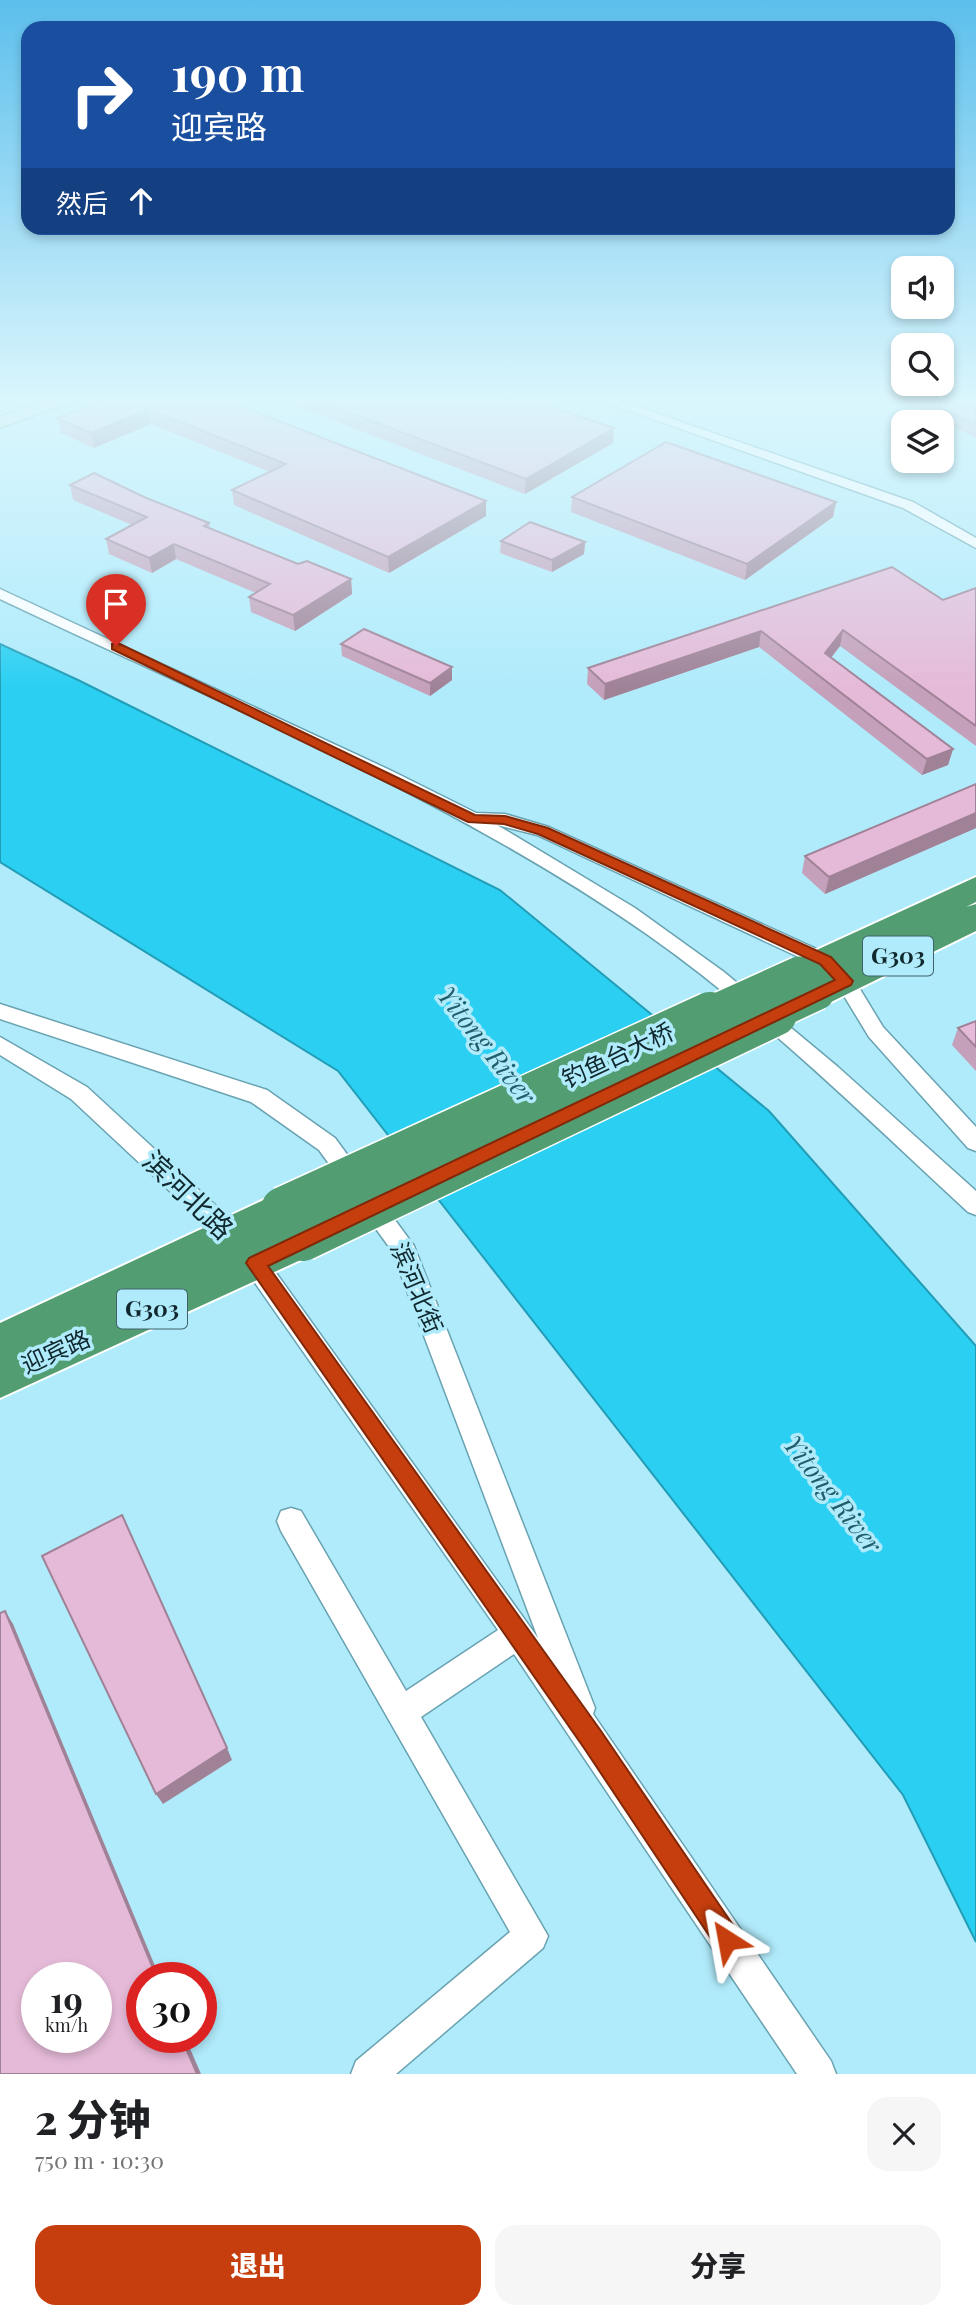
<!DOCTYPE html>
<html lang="zh">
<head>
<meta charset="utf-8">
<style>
	body { margin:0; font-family:"Playfair Display","Noto Sans SC",serif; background:#f6f6f6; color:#202124; height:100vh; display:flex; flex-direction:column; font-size:26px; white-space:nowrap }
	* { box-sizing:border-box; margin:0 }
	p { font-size:23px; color:#757577 }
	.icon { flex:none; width:38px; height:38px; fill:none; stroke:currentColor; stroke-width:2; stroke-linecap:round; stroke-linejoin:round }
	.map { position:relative; height:2074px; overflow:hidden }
	.panel { display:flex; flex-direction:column; background:#fff; flex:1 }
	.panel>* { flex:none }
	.hud { position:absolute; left:21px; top:21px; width:934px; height:214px; border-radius:21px; box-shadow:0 4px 10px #0003; background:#1a4fa0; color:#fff; overflow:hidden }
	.fabs { position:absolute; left:891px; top:256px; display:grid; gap:14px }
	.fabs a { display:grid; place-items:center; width:63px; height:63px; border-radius:14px; background:#fff; box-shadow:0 4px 10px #0003; font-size:35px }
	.speed { position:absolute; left:21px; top:1962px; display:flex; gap:14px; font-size:35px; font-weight:700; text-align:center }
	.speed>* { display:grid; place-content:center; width:91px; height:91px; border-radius:50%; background:#fff; box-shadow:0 4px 10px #0003; line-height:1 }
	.speed small { font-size:18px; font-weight:400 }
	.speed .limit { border:10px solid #d22; background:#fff; color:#111 }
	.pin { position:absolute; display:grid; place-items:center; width:60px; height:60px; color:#fff; margin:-72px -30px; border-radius:50% 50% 50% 0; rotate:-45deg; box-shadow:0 0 7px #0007 }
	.pin .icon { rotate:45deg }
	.me { position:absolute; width:77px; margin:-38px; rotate:326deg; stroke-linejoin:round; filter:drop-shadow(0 0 5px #0008) }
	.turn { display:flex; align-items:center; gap:24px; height:147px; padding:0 35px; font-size:32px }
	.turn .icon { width:91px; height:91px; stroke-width:2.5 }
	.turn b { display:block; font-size:49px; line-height:60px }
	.then { display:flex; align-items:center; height:66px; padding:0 35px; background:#0003; gap:14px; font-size:26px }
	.round { display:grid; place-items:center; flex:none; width:74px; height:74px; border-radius:21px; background:#f6f6f6 }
	.overview { display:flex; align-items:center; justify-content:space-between; height:119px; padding:0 35px }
	h1 { font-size:42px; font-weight:800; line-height:52px }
	.action { display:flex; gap:14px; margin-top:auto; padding:14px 35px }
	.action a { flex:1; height:80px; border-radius:21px; background:#c63e0d; color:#fff; font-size:28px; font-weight:800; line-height:80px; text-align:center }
	.action a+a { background:#f6f6f6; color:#202124 }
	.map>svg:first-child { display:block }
</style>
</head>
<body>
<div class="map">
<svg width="976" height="2074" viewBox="0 0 976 2074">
	<rect width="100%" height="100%" fill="#b0ebfb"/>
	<!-- water -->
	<path fill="#2acff2" stroke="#229db7" stroke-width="2" d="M0,644l78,36 422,210 269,221 207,235v596l-73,-147 -565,-724 -338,-209z"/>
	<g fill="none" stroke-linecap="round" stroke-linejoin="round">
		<defs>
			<g id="street">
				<path d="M594,398h18l301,104 63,36v10l-73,-40z"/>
				<path d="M0,589l392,182 84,42 29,1 44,13 283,129 20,20 31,51 93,100v24l-8,-3 -99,-111 -31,-51 -20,-20 -281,-131 -40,-10 138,83 89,64 114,95 138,124v24l-8,-3c-104,-96 -205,-196 -320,-277 -198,-138 -431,-233 -648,-336z"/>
				<path d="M0,1004l267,86 68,48 79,108 181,462 -2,6 238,347 5,13h-39l-283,-420 -93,63 127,219 -5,12 -147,126h-45l5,-13 154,-129 -229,-401 -4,-10 4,-10 10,-3 10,3 105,180 92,-61 -252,-360 -24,-30 -151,-141 -71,-44v-18l87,50 151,139 26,30 274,382 -146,-387 -73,-101 -68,-48 -251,-83z"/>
			</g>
			<path id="secondary" d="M49,398h24l-2,4 -71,26v-11z"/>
			<g id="highway">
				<path d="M976,877v25l-10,5 10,-3v27l-145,71 -13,4 -13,-4 -6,-9 5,-9 -5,2 -13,-4 -5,-9 5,-9z"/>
				<path d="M283,1191l15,6 6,12 -6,12 -8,4 13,-4 15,5 7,13 -7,13 -318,146v-75z"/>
			</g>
		</defs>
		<!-- street casing -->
		<use href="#street" stroke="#69a2b1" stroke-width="3"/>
		<!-- secondary casing -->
		<use href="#secondary" stroke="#69a2b1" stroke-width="3"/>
		<!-- highway casing -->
		<use href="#highway" stroke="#fff" stroke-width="4"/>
		<!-- street -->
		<use href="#street" fill="#fff" fill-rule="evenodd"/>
		<!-- secondary -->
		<use href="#secondary" fill="#cbe2d5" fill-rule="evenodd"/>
		<!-- highway -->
		<use href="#highway" fill="#539d72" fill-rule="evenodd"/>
		<defs>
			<g id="highway-bridge-far1">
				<path d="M706,1015l93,-42"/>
				<path d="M771,1015l47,-22"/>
			</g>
			<g id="highway-bridge">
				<path d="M283,1209l427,-195"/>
				<path d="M303,1239l472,-225"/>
			</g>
		</defs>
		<!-- highway-bridge-far1 casing -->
		<use href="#highway-bridge-far1" stroke="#fff" stroke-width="36" stroke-linecap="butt"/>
		<!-- highway-bridge casing -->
		<use href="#highway-bridge" stroke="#fff" stroke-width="47" stroke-linecap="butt"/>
		<!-- highway-bridge-far1 -->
		<use href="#highway-bridge-far1" stroke="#539d72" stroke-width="33"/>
		<!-- highway-bridge -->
		<use href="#highway-bridge" stroke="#539d72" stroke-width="44"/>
	</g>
	<!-- wall -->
	<g fill="#c5a0ba">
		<path d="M110,398l376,103v15l-97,57 -155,-68 -2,-15 38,-18 -119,-48 -57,24 -33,-15 -4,-15z"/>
		<path d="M275,398h251l88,30 -1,15 -88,51z"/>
		<path d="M897,398h79v40z"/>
		<path d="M70,485l74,12 65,26 1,6 88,35 53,15 1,15 -57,37 -44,-19 -2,-15 7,-4 -80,-34 -24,14 -43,-19 -3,-15 26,-14 -59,-25z"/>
		<path d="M572,497l264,5 -3,15 -88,63 -174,-68z"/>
		<path d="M501,541l84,1 -1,12 -32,18 -52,-19z"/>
		<path d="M892,567l51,33 33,-12v158l-136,-100 -9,12 122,91 -5,16 -26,10 -163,-128 -155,53 -17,-16 1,-16z"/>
		<path d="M341,644l111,36 -22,16 -88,-40z"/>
		<path d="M976,784v44l-151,66 -23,-21 3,-17z"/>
		<path d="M976,1021v50l-24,-26 6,-17z"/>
	</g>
	<!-- shaded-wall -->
	<g fill="#a08297">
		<path d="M148,409l3,15 -57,24 -3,-15z"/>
		<path d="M614,428l-1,15 -88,51 1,-15z"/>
		<path d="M486,501v15l-97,57 -1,-16z"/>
		<path d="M836,502l-3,15 -88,63 2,-16z"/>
		<path d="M585,542l-1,12 -32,18v-12z"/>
		<path d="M174,544l2,15 -24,14 -3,-15z"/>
		<path d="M351,579l1,15 -57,37 -2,-16z"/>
		<path d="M843,630l-3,16 -18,23 3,-16z"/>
		<path d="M761,631l-2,16 -155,53 1,-16z"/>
		<path d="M452,667v13l-22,16v-13z"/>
		<path d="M953,749l-5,16 -26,10 5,-16z"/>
		<path d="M976,813v15l-151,66 4,-17z"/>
		<path d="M5,1611l8,13 147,354h-3z"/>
		<path d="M227,1748l5,12 -69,44 -7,-10z"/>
		<path d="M181,2037h4l16,37h-4z"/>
	</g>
	<!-- building -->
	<g fill="#e5bad8" stroke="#a08297" stroke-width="2" fill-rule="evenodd">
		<path d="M110,398h109l267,103 -98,56 -156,-67 54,-26 -138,-55 -57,24 -34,-15z"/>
		<path d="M311,398h215l88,30 -88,51z"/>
		<path d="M922,398h54v27z"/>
		<path d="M666,442l170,60 -89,62 -175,-67z"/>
		<path d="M94,473l50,24 65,26 -5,3 94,38 9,-3 44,18 -58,36 -44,-18 21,-13 -96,-40 -25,14 -43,-19 41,-22 -77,-32z"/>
		<path d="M530,522l55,20 -33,18 -51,-19z"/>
		<path d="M892,567l51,33 33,-12v138l-133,-96 -18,23 128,96 -26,10 -166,-128 -156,53 -17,-16z"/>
		<path d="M364,629l88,38 -22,16 -89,-39z"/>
		<path d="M976,784v29l-147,64 -24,-21z"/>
		<path d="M976,1021v26l-18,-19z"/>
		<path d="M122,1515l105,233 -71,46 -114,-238z"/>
		<path d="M5,1611l152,367h-15v59h39l16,37h-197v-461zM37,1978h59v59h-59z"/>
	</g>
	<!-- sky -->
	<linearGradient id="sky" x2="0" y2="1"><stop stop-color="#5cbfec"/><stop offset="0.58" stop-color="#dbf6fd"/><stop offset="1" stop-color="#dbf6fd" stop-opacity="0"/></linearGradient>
	<rect width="976" height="689" fill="url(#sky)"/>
	<!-- route -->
	<path fill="#c63e0d" stroke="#812808" stroke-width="2" d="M112,644h8l355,171 30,1 43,12 283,129 22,24 -2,4 -583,281 333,465 136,200 3,9 -3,9 -10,4 -9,-4 -134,-201 -338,-485 3,-5 586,-278 -15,-16 -282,-130 -34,-10 -36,-2 -356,-173z"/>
	<g text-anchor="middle" stroke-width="7" stroke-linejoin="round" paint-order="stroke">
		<!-- shield labels -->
		<g fill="#b0ebfb" stroke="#3f626b" stroke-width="2">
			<rect x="863" y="936.5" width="70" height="39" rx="5"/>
			<rect x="117" y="1289.5" width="70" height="39" rx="5"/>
		</g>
		<g font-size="23" font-weight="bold" fill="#0f272d">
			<text x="898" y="964">G303</text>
			<text x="152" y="1317">G303</text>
		</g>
		<!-- street labels -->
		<g font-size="24" fill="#0f272d" stroke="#b0ebfb">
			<text transform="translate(618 1056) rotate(-25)" y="8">钓鱼台大桥</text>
			<text transform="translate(416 1288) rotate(67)" y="8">滨河北街</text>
			<text transform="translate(56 1352) rotate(-24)" y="8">迎宾路</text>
		</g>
		<!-- water labels -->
		<g font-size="26" font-style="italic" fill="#215e6c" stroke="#b0ebfb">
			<text transform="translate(486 1045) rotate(52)" y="9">Yitong River</text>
			<text transform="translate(832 1494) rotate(52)" y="9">Yitong River</text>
		</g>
		<!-- near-street labels -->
		<g font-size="28" fill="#0f272d" stroke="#b0ebfb">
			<text transform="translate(188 1195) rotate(44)" y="10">滨河北路</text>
		</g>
	</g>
</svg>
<div class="fabs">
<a><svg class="icon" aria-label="sound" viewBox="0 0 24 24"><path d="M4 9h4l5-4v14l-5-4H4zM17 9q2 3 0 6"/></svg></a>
<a><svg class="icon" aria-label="search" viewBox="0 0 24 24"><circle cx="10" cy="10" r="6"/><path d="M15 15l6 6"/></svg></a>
<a><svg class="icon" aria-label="layers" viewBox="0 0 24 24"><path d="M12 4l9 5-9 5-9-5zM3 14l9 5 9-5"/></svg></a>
</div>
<div class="speed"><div>19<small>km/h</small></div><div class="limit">30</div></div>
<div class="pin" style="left:116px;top:646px;background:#d93025"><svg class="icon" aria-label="arrive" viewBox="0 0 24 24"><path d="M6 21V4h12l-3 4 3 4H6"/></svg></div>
<svg class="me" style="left:727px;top:1940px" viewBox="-20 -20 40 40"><path d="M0-17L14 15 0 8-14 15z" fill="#c63e0d" stroke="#fff" stroke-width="4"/></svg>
<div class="hud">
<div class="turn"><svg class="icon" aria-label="right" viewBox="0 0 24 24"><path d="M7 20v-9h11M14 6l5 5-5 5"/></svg><div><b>190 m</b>迎宾路</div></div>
<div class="then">然后<svg class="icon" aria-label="ahead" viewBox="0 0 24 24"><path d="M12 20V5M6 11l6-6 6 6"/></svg></div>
</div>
</div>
<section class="panel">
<div class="overview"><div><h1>2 分钟</h1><p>750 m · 10:30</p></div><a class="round"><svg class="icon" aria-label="close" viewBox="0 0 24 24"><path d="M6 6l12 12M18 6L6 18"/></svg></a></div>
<div class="action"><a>退出</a><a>分享</a></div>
</section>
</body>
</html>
